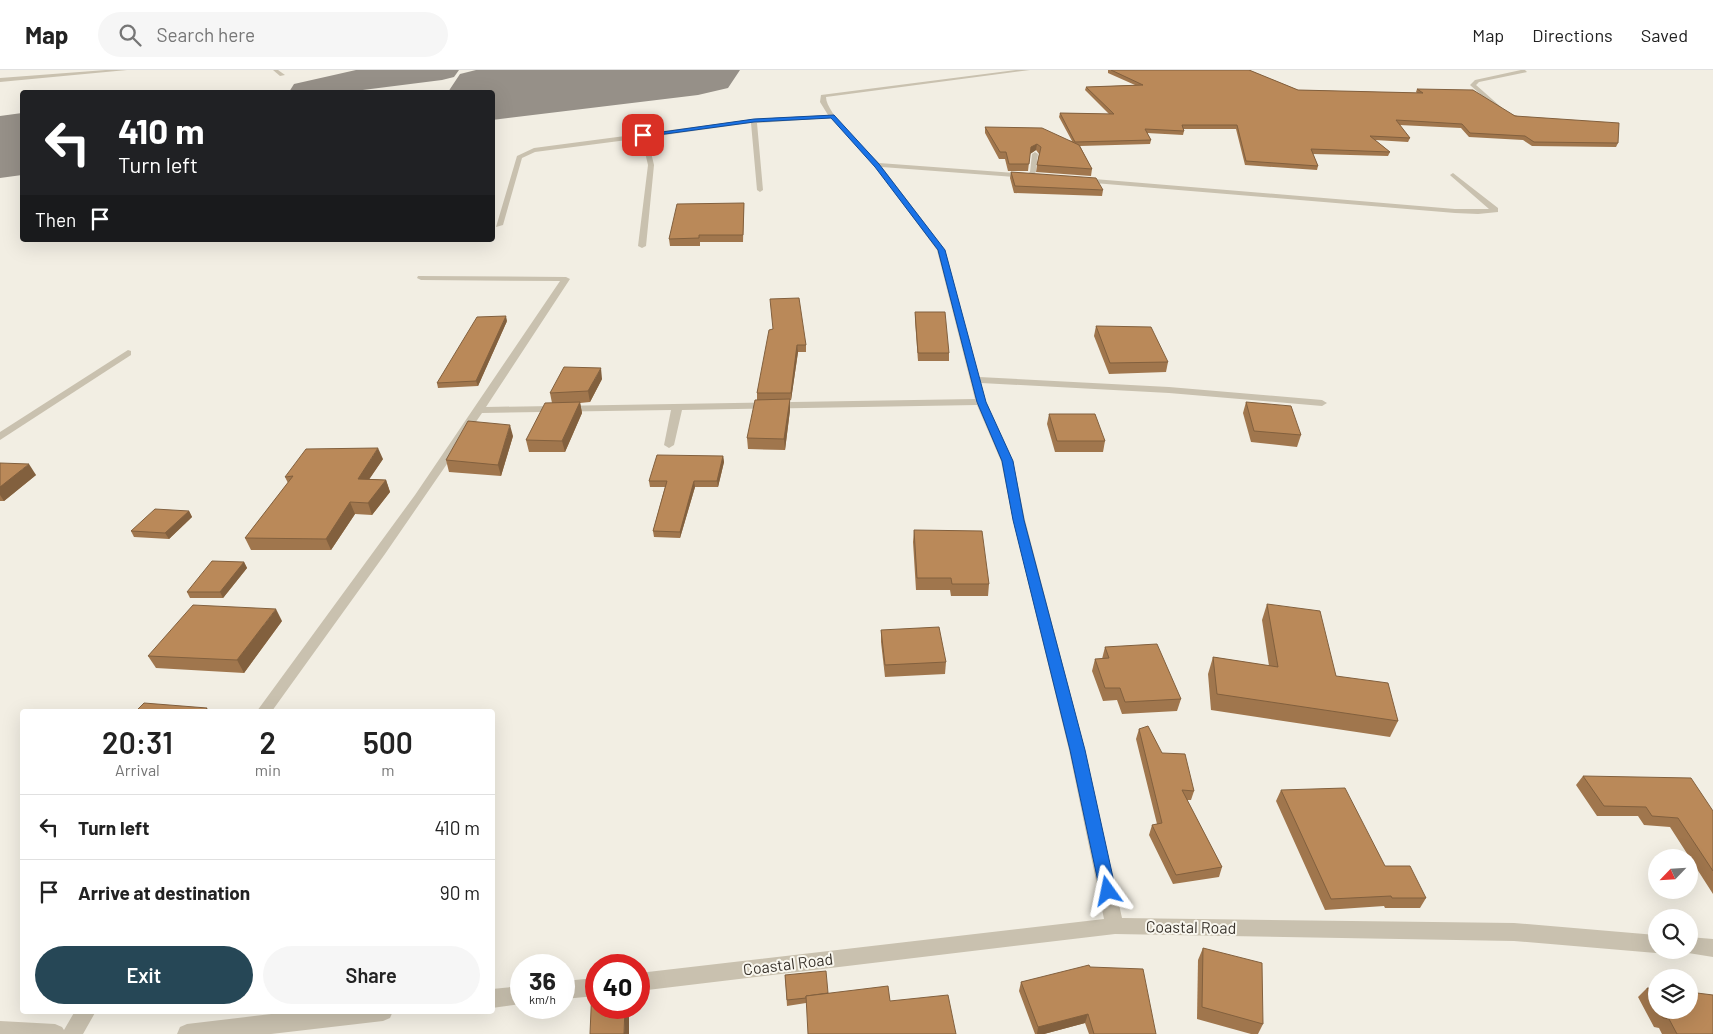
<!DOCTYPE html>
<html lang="en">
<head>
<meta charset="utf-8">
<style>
	body { margin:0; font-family:Barlow,sans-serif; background:#f6f6f6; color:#222; height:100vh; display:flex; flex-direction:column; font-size:19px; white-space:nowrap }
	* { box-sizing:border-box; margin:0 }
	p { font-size:16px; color:#767676 }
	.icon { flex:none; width:28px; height:28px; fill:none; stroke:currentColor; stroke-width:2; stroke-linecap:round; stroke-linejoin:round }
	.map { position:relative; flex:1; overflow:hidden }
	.panel { position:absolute; left:20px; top:639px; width:475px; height:305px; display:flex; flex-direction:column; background:#fff; border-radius:5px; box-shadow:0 5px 20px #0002 }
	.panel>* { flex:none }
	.top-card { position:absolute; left:20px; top:20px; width:475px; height:152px; border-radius:5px; box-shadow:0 5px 20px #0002; background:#202124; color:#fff; overflow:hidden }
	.needle { width:32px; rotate:245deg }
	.fabs { position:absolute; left:1648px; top:779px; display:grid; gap:10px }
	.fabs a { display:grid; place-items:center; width:50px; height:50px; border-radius:50%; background:#fff; box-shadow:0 5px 20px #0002; font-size:25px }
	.speed { position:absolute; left:510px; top:884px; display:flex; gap:10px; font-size:25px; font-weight:700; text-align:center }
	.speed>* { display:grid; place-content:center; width:65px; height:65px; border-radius:50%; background:#fff; box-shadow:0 5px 20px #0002; line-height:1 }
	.speed small { font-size:12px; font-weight:400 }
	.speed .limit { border:8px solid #d22; background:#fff; color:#111 }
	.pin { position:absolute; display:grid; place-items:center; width:42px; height:42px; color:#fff; margin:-21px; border-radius:10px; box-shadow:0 2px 8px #0006 }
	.me { position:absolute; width:55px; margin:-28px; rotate:348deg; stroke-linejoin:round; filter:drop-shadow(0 0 4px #0008) }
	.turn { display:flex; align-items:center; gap:18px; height:105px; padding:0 15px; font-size:22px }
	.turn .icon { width:65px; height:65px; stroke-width:2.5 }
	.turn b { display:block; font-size:35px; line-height:42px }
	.then { display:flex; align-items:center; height:48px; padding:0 15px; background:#0003; gap:10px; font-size:19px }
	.eta { display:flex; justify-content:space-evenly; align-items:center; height:85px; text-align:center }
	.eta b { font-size:30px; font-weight:600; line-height:35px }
	.action { display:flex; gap:10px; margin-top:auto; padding:10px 15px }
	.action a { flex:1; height:58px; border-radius:30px; background:#264756; color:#fff; font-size:20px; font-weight:600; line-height:58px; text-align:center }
	.action a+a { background:#f6f6f6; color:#222 }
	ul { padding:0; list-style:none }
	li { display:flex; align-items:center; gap:15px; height:65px; padding:0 15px; border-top:1px solid #e0e0e0 }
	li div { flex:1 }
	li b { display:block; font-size:19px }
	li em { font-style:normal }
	header { display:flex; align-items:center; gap:30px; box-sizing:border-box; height:70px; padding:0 25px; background:#fff; border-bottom:1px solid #e0e0e0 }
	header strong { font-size:24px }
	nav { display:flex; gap:28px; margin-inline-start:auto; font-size:18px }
	.search { width:350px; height:45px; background:#f6f6f6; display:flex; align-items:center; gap:12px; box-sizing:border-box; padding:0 18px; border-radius:28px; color:#767676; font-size:19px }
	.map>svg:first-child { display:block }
</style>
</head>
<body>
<header>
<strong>Map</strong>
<div class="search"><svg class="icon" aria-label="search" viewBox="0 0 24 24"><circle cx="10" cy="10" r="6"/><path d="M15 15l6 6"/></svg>Search here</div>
<nav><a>Map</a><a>Directions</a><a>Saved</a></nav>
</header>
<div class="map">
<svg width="1713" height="964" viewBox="0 0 1713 964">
	<rect width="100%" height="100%" fill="#f2eee3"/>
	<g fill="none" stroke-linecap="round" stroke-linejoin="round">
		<!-- taxiway -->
		<g fill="#969088" fill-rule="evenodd">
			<path d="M356,0h103l-5,7 -12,3 -95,12h-58l5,-8z"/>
			<path d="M591,0h39l1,3 -11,12 -12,3 -50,7 -12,-3 -5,-7 5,-7z"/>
		</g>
		<!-- runway -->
		<g fill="#969088" fill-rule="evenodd">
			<path d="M476,0h264l-12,18 -30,7 -206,25v-28h-44l12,-18z"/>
			<path d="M22,43v62l-22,3v-62z"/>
		</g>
		<!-- minor -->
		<g fill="#c9c1af" fill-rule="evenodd">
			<path d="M106,0h21l-127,12v-4z"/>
			<path d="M273,0h5l7,5 -5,1z"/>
			<path d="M1016,0h14l-204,27c0,17 41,53 53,66l148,11 3,-2 2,-18 3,-2 3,2 -2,18 -7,6 -147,-11 63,83 34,127 190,10 153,13 5,3 -5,3 -153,-13 -188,-10 5,19 27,59 12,59 60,230 37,168 392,5 142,12v15h7l-7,3 -142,-12 -399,-7 -476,57v-18l465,-54 -35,-169 -56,-230 -12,-59 -24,-56 -295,5 -8,35 -5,3 -5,-3 7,-35 -189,3 -97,141 -113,157h-15l158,-216 145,-214 -139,-1 -4,-2 1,-2 148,1 4,2 -84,128 489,-8 -38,-149 -62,-84 -44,-48 -74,5 6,67 -3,2 -3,-2 -6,-67 -93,13 -9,8 5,21 -8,81 -4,2 -4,-2 10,-81 -5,-21 7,-7 -115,15 -13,6 -19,67 -7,2 21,-71 17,-8 220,-29 74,-4 -8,-13 1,-7z"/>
			<path d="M1521,0h4l2,2 -48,10 -3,3 25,22v2h-4l-27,-24 5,-5z"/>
			<path d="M1453,103l45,35v4l-20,2 -23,-1 -373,-31 -3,-2 3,-2 373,31h34l-38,-33 -1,-1z"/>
			<path d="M128,280l3,1v4l-131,85v-8z"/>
			<path d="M1689,867l24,2v18l-31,-5 -1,-2h8z"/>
			<path d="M596,908v18l-32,3v-18z"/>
			<path d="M521,916v18l-29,4v-19z"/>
			<path d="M75,941h21l-13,23h-83v-13l55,3 7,3 2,3z"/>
			<path d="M297,941h96l-3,7 -7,3 -112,13h-94l3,-7 7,-3z"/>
		</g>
	</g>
	<!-- wall -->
	<g fill="#a0764d">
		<path d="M1108,0h141l49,20 119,3 -1,-1 1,-3 201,54 -2,4 -84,-1 -9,-6 -54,-3 -8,-9 -62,-3 11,13 -2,4 -33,-2 15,12 -2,4 -75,-2 5,12 -1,4 -72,-5 -9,-36h-53l1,2 -1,4 -36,-2 4,7 -1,4 -70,2 12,23 -1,7 -55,-4 3,-18 -3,-4 -6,4 -2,17h-20l-3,-12h-6l-14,-26v-6l87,14 -13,-24 1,-4 49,1 -24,-24 1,-3 49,-2 -27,-12z"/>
		<path d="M1011,102l92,18 -1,6 -88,-3 -4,-15z"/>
		<path d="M744,133l-1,39h-43v4h-30l-1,-7z"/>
		<path d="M915,242l34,41v8h-31l-3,-41z"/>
		<path d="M507,251l-29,65 -40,2 -1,-5z"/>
		<path d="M1096,256l72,36 -2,10 -57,2 -15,-38z"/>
		<path d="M773,259l33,16v7h-8l-7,48h-1v10l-5,40 -37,-1 -1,-11 10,-38v-7z"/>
		<path d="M602,309l-12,23 -10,1 2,10 -17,39h-36l-3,-12 26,-37 -2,-10z"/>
		<path d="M1246,332l55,33 -4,12 -46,-5 -8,-29z"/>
		<path d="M1049,344l56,27 -2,11h-48l-8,-28z"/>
		<path d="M513,366l-12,40 -52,-4 -3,-12z"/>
		<path d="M723,386l1,6 -6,25h-23l-15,51 -26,-1 -1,-6 12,-44h-15l-1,-6z"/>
		<path d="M383,389l-14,20 17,1 4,12 -18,23 -17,-1 -24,36h-80l-6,-12 43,-55 -3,-6z"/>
		<path d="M0,393l36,12 -32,26h-4z"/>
		<path d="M189,441l3,6 -23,22 -35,-2 -3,-6z"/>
		<path d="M914,460l75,54 -1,12h-37l-1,-6h-34l-3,-48z"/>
		<path d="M244,492l3,6 -24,30h-33l-3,-6z"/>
		<path d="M1267,534l69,72 62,45 -8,16 -179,-27 -3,-36 5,-17 56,9 -7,-46z"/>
		<path d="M282,551l-38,52 -88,-5 -8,-12z"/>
		<path d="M881,560l65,32 -1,12 -60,3 -4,-35z"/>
		<path d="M1105,577l76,52 -4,12 -55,3 -5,-14 -14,1 -11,-30 3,-12h7z"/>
		<path d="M1139,659l23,24 32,38 -3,9h-4l35,67 -3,10 -46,7 -24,-49 3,-10 5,-1 -21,-85z"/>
		<path d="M1583,706l130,35v83l-43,-67 -26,-2 -6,-9h-41l-21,-31z"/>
		<path d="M1281,720l104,76 41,32 -6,10h-35l-1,-2 -59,4 -49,-109z"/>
		<path d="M1203,878l60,76 -5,10h-7l-54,-15 1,-59z"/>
		<path d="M1090,897l66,67h-67l-4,-11 -41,11h-9l-16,-43 2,-9z"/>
		<path d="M785,905l43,18 62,8 -84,2 -19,3z"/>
		<path d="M1647,918l9,1v21h33l24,24h-51l-3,-6 -5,-1 -16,-30z"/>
	</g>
	<!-- shaded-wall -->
	<g fill="#82603e">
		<path d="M1037,74l-1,6 -6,4 1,-7z"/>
		<path d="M506,246l1,5 -29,65 -2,-5z"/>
		<path d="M797,275l1,7 -7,48v-7z"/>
		<path d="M601,298l1,11 -12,23 -2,-11z"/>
		<path d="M790,329v11l-5,40 -1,-11z"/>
		<path d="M580,332l2,11 -17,39 -3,-11z"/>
		<path d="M510,355l3,11 -12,40 -3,-11z"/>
		<path d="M378,378l5,11 -21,31 -4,-11z"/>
		<path d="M723,386l1,6 -6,25 -1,-6z"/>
		<path d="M29,394l7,11 -32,26 -4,-6v-8z"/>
		<path d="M386,410l4,12 -18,23 -4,-12z"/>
		<path d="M694,411l1,6 -15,51v-6z"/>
		<path d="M350,432l5,12 -24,36 -5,-11z"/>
		<path d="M189,441l3,6 -23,22 -4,-6z"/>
		<path d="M244,492l3,6 -24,30 -3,-6z"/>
		<path d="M276,539l6,12 -38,52 -7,-13z"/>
		<path d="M207,638l2,3h-5z"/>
		<path d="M625,938h4v26h-5z"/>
		<path d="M1088,944l-3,9 -41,11h-7l1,-7z"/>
	</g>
	<!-- building -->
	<g fill="#ba8959" stroke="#82603e">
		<path d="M1111,0h138l49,20 125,3 -6,-4 56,1 42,26 104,7 -1,20 -84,-1 -9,-6 -55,-3 -8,-9 -66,-4 14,18 -40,-2 20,16 -79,-3 7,17 -72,-5 -9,-36h-55l2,6 -39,-2 6,11 -76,2 -15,-29 54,1 -28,-27 57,-2z"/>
		<path d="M985,57l57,1 37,17 13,24 -55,-4 4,-18 -4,-3 -6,3 -2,17h-20l-3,-12h-6z"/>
		<path d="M1011,102l85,6 7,12 -88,-4z"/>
		<path d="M744,133l-1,32h-44v3l-30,1 8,-35z"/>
		<path d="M799,228l7,47h-9l-6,48h-34l12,-63 4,-1 -3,-30z"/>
		<path d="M915,242h30l4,41h-31z"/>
		<path d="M506,246l-30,65 -39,2 40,-66z"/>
		<path d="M1096,256l55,1 17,35 -58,1z"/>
		<path d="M564,297l37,1 -13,23 -38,2z"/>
		<path d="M790,329l-6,40 -37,-1 8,-38z"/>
		<path d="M580,332l-18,39 -36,-1 19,-37z"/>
		<path d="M1246,332l45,4 10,29 -47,-4z"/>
		<path d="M1049,344h46l10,27h-48z"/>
		<path d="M468,351l42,4 -12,40 -52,-5z"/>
		<path d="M378,378l-20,31 28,1 -18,23 -18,-1 -24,37 -81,-1 48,-62 -8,1 21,-28z"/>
		<path d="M657,385l66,1 -6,25h-23l-14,51 -27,-1 14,-50h-18z"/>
		<path d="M0,393l29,1 -29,23z"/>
		<path d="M155,439l34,2 -24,22 -34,-2z"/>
		<path d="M914,460l68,1 7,53h-37l-1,-6h-34z"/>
		<path d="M212,491l32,1 -24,30h-33z"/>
		<path d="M1267,534l53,7 16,65 52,7 10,38 -181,-27 -4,-37 65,10z"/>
		<path d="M193,535l83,4 -39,51 -89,-4z"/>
		<path d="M939,557l7,35 -61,3 -4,-35z"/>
		<path d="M1157,574l24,55 -56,3 -5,-14h-15l-10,-29 14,-1 -4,-11z"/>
		<path d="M144,633l63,5 -3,3h-68z"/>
		<path d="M1148,656l14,27 23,1 9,37 -12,-1 40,77 -46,8 -24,-50 10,-2 -23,-94z"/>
		<path d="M1583,706l108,2 22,33v60l-35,-53 -26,-2 -6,-9 -42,-1z"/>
		<path d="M1345,718l40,78h25l16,32h-34l-1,-2 -60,3 -50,-109z"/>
		<path d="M1203,878l59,15 1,61 -61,-17z"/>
		<path d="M1089,895l1,2 53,2 13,65h-62l-6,-20 -50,13 -17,-45z"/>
		<path d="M826,901l2,22 -22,3v2l-19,2 -2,-25z"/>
		<path d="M592,916h4v22h29l-1,26h-34z"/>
		<path d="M888,916l2,15 58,-6 8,39h-148l-2,-38z"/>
		<path d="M1647,918l9,1v16z"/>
		<path d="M1689,922l24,3v39h-36l-8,-15 -6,-1 -4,-8h30z"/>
	</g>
	<!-- route -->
	<path fill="#1a73e8" stroke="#114b97" d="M834,45l45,49 66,86 41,152 27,59 11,59 61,230 31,141 -3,5 -5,2 -6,-2 -2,-5 -30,-141 -57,-230 -11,-59 -25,-59 -39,-152 -63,-83 -44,-49 -77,4 -111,15 -2,-2 113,-16z"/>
	<g text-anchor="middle" stroke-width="4" stroke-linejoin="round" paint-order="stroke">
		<!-- near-street labels -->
		<g font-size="16" fill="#39332c" stroke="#f9f7ef">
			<text transform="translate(1191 857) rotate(1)" y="6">Coastal Road</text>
			<text transform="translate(788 894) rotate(-7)" y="6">Coastal Road</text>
		</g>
	</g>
</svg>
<div class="fabs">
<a><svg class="needle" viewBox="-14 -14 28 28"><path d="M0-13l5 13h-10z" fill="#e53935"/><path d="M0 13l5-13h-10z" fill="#767676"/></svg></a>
<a><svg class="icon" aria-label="search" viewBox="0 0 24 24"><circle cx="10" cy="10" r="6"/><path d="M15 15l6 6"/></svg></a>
<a><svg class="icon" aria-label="layers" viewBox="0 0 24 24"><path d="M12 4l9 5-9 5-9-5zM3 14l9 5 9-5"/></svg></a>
</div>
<div class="speed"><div>36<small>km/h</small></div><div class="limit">40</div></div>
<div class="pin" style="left:643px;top:65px;background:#d93025"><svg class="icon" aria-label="arrive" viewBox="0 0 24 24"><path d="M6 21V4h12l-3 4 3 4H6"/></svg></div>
<svg class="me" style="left:1108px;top:821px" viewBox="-20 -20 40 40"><path d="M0-17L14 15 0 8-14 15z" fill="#1a73e8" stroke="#fff" stroke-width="4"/></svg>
<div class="top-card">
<div class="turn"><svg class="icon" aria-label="left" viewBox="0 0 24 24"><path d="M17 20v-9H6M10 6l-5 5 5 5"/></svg><div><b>410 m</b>Turn left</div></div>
<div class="then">Then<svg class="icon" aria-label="arrive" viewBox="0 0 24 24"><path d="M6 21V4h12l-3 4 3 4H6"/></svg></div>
</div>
<section class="panel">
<div class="eta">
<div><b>20:31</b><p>Arrival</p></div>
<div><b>2</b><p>min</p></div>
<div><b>500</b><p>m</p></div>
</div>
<ul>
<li><svg class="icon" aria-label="left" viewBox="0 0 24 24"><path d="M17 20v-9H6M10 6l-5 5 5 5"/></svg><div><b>Turn left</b></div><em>410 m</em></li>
<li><svg class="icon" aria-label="arrive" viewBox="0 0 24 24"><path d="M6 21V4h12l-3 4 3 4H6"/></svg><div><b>Arrive at destination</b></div><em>90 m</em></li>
</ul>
<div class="action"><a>Exit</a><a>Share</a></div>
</section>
</div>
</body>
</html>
